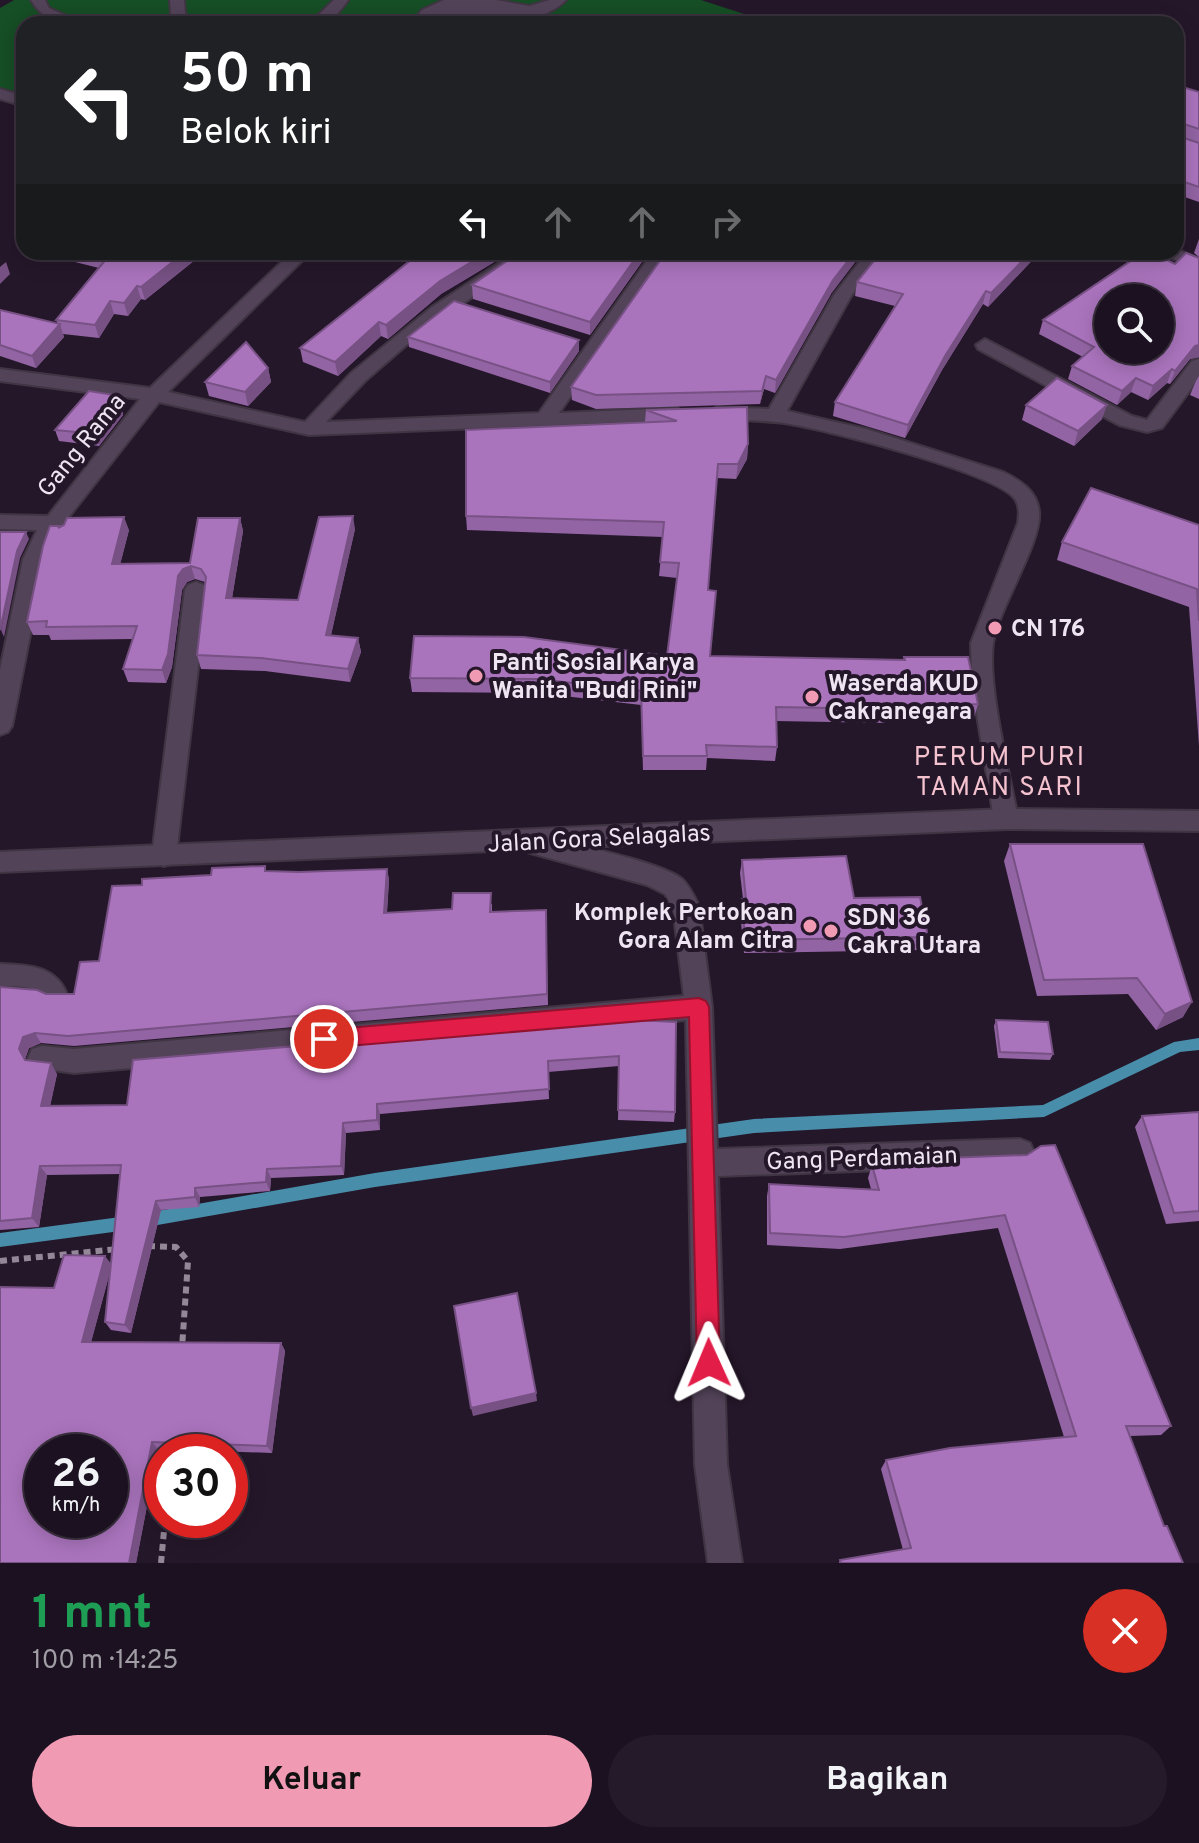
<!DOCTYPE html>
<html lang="id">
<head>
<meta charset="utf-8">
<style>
	body { margin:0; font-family:Overpass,sans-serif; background:#251a29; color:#f1f3f6; height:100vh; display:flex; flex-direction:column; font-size:30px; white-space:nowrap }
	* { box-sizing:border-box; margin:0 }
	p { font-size:26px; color:#a09da5 }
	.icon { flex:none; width:44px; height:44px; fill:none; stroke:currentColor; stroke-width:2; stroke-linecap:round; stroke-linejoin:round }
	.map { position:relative; height:1563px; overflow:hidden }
	.panel { display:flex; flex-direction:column; background:#1c1120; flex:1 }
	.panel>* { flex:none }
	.hud { position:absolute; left:16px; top:16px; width:1168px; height:244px; border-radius:24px; box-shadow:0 4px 20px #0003,0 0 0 2px #3a313e; background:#202124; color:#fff; overflow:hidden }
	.buttons { position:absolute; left:1094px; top:284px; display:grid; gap:16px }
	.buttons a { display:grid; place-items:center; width:80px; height:80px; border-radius:50%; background:#1c1120; box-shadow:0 4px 20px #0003,0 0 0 2px #3a313e; font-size:40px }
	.speed { position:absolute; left:24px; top:1434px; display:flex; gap:16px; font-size:40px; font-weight:700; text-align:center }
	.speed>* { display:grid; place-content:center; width:104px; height:104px; border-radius:50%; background:#1c1120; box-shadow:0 4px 20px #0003,0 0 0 2px #3a313e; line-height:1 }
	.speed small { font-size:20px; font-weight:400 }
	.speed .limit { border:12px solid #d22; background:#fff; color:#111 }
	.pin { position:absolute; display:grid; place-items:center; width:68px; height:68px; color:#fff; margin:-34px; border:4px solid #fff; border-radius:50%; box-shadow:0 2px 8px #0007 }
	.me { position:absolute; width:88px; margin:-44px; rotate:359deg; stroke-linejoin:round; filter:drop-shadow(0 0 6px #0008) }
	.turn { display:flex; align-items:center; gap:28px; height:168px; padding:0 32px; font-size:36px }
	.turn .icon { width:104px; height:104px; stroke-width:2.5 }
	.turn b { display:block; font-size:56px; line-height:68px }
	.lanes { display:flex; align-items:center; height:76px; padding:0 32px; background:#0003; justify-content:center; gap:40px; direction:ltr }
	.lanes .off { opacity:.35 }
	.round { display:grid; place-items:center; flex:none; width:84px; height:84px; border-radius:42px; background:#251a29 }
	.head { display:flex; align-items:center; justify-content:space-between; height:136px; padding:0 32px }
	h1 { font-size:48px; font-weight:700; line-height:60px; color:#1e9e55 }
	.primary-button { display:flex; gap:16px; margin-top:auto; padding:16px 32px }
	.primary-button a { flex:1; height:92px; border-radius:48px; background:#f19ab3; color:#111; font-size:32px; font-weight:700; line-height:92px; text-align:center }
	.primary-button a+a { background:#251a29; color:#f1f3f6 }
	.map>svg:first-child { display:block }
</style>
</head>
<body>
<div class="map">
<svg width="1199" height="1563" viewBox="0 0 1199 1563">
	<rect width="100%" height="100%" fill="#25172a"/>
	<!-- green -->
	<path fill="#164e25" d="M14,0h687l74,24h-751v78l-24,-10v-84z"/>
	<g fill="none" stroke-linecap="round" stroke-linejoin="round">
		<!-- stream -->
		<g fill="#488eaa" fill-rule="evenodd">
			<path d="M1199,1038v12l-19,2 -136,65 -290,16 -379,54 -229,40 -5,-2 -2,-5 2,-5 5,-2 229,-40 379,-54 289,-14 131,-63z"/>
			<path d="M128,1216l5,2 2,5 -2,5 -5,2 -128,17v-14z"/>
		</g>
		<defs>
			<g id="lane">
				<path d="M31,0h14l4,8 35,16c-22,0 -42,-4 -53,-24z"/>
				<path d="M170,0h14l1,13 9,11h-14l-9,-10z"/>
				<path d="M334,0h14c-11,16 -19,24 -39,24z"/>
				<path d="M444,0h52l33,6 21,-6h16c-40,40 -109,0 -141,24h-14l11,-14z"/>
			</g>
			<g id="street">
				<path d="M0,89l24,7v10l-24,-7z"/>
				<path d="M1176,249l23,10v12l-40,-19h17z"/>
				<path d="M292,252h19l-143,140 137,30 46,-49 81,-66 84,-55h21l-119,83 -53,46 -39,41 213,-9 114,-161h18l-112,161 118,-5 10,6 -10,6 -368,15 -150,-33 -106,135 -8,22 -33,167 -4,6 -8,3v-65l23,-111 14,-29 -37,-1v-14l48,1 92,-117 -140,-18v-12l150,19z"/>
				<path d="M867,252h18l-34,44 -64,115 79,18 137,43c17,8 34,19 36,39 4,30 -41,98 -46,132 -6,42 17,132 25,176l-3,7 -9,3 -9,-3 -3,-7 -22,-135 -1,-41 47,-120c1,-8 2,-17 -3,-24 -18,-26 -188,-69 -225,-75 -24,-4 -48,-4 -73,-5l-10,-6 10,-6 52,2 65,-114z"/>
				<path d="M985,339l147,77 15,4 45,-59 7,-2v19l-37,50 -15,4 -28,-7 -141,-76 -2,-4z"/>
				<path d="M196,582l8,3 3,5 -31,266 -3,7 -9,3 -9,-3 -3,-7 33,-266 3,-5z"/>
				<path d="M525,832c33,9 135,29 157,47 7,6 13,19 17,27l13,101 5,142 303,-10 10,4 4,9 -4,9 -10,4 -302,11 9,289 15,98h-34l-13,-98 -9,-445 -612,53 -42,-6 -4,-9 4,-9 10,-3 32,3 610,-53 -11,-88 -8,-14 -18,-9 -131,-36 -3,-7 3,-7z"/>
				<path d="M0,964c26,1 54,1 66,28l-4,8c-16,6 -15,-3 -28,-10 -9,-5 -24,-3 -34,-4z"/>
			</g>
			<path id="secondary" d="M1006,809l193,2v20l-193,-2 -1006,43v-20z"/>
		</defs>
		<!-- lane casing -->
		<use href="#lane" stroke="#403543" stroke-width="4"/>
		<!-- street casing -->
		<use href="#street" stroke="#403543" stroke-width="4"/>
		<!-- secondary casing -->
		<use href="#secondary" stroke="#403543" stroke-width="4"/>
		<!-- path -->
		<g stroke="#948898" stroke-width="6" stroke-dasharray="7 5" stroke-linecap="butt">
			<path d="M148,1246l28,1 12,14 -6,87"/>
			<path d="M0,1261l118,-12"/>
			<path d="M147,1487h15"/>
			<path d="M161,1563l4,-43"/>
		</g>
		<!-- lane -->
		<use href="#lane" fill="#534359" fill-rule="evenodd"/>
		<!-- street -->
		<use href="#street" fill="#534359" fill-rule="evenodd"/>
		<!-- secondary -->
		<use href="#secondary" fill="#534359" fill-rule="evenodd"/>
	</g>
	<!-- wall -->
	<g fill="#9264a3">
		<path d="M1176,85l23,7v110l-23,-8z"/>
		<path d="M1199,239v18l-5,-4z"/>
		<path d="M57,252h148l-60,48 -4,-1 -13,17 -14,-2 -15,24 -36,-4 1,3 -28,31 -36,-12v-46l58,14 -2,-4 43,-52 -40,-10z"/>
		<path d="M421,252h90l-70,42 -53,45 -7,-3 -43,40 -35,-14 -3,-14z"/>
		<path d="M520,252h129l-59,83 -117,-36 -1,-14z"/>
		<path d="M1040,252l-52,55 -5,-3 -41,66 -37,68 -72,-22 2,-14 60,-96 -40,-10 2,-14z"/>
		<path d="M1199,258v99l-9,2 -20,25 -3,-1 -19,17 -17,-8 -14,13 -49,-26 4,-13 11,-9 -44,-23 4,-14 132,-56z"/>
		<path d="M831,294l-56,99 -11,-4 -4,15 -164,5 -24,-9 -1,-13z"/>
		<path d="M408,337l171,14 -29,42 -141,-46z"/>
		<path d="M268,368l3,14 -23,24 -39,-10 -4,-14z"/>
		<path d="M1199,376v23l-9,-4 6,-14z"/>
		<path d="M120,396l3,12v7l-24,31 -40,-5 -4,-11z"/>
		<path d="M1026,405l76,14 -28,27 -52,-26z"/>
		<path d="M646,410l102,34 -1,15 -11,20 -19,-1 -9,112 2,66 193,4 1,-3 74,47 -4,14 -88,1 -1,4 -109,-2 1,26 -2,14 -68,-3 -1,12h-63l-2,-65 -103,-12 -126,-1 -2,-14 257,-22 10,-78 -18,-2 4,-39 -196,-7 -1,-14 179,-94z"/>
		<path d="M240,518l3,13 -11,67 66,2 57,-71 -24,106 27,3 3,14 -11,30 -85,-11 -64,-2 -4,-14 8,-73 -10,-3 -8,3 -5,8 -10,77 -6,16 -38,-1 -5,-13 10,-30 -82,1 -2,-5h-16l-6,-13 33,-96v1l69,3 -9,34 70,-1z"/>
		<path d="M1199,525v221l-10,-139 -132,-47 5,-18z"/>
		<path d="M1010,844l173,173 -27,13 -28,-36 -91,2 -33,-135z"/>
		<path d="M742,860l112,38 74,39 -4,13 -180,3 -4,-41 2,-13h1l-3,-26z"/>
		<path d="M387,869l2,11 -2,33 65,-4 40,-5v8l54,-2 2,95 -474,41 -33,-3 -12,5 -4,11 32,15 -7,32 77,-1 484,-86 64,93 -1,10 -56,-2 1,-54 -71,6 1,27 -169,15v16l-34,3 -2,42 -73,3 -1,13 -70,6 -1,10 -38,3 -30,123 -20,-3 -6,-8 5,-50 -19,70 190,1 4,8 -13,102 -114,-4 -22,114 -82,-275 57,-24 9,-90 -73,1 -8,52 -39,3v-243l46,7h28l25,-33 43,-76 125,-14 32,1z"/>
		<path d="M996,1020l57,34 -3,6 -52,-2 -4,-32z"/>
		<path d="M1199,1112v109l-33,3 -31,-97 7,-11z"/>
		<path d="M1027,1155l144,271 -10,9 -31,1 34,90 19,37h-344l1,-3 63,-10 -22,-81 5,-9 178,-23 -66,-209 -158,21 -73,-4v-49l2,-12 102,5 -3,-11 4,-13z"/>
	</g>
	<!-- shaded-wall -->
	<g fill="#775184">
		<path d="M185,252h20l-60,48 -4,-13z"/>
		<path d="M488,252h23l-70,42 -53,45 -2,-14 54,-44z"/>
		<path d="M640,252h9l-59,83v-13z"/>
		<path d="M855,252h8l-32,42 -56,99 1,-13 57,-100z"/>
		<path d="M1031,252h9l-52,55 3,-14z"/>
		<path d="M6,262l4,12 -10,10v-17z"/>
		<path d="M137,286l4,13 -13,17 -4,-13z"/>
		<path d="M986,291l-3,13 -41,66 -37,68 3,-13 37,-69z"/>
		<path d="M110,301l4,13 -15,24 -4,-13z"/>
		<path d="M379,322l2,14 -43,40 -3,-14z"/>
		<path d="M60,324l4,13 -28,31 -4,-12z"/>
		<path d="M579,340v11l-29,42v-11z"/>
		<path d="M1199,345v12l-9,2 -20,25 5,-13 20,-25z"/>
		<path d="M268,368l3,14 -23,24 -3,-14z"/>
		<path d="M1172,369l-5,14 -19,17 5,-14z"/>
		<path d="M766,376l-2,13 -4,15 2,-13z"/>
		<path d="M1136,378l-5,14 -14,13 5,-14z"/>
		<path d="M120,396l3,12v7l-24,31 -3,-12z"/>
		<path d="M1107,405l-5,14 -28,27 4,-15z"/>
		<path d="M748,444l-1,15 -11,20 2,-15z"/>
		<path d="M353,516l2,13 -27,119 -2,-13z"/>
		<path d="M124,517l5,13 -12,47 -5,-13z"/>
		<path d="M240,518l3,13 -13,80 -4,-13z"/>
		<path d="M26,532l3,7 -9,19 -16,79 -3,-7 16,-79z"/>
		<path d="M191,566l4,13 -8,3 -5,8 -10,77 -6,16 -4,-13 16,-94 5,-7z"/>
		<path d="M358,638l3,14 -11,30 -2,-13z"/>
		<path d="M387,869l2,11 -3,44 -2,-11z"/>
		<path d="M1192,1002l-9,15 -27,13 9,-16z"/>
		<path d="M35,1033l6,10 -12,5 -4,11 -6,-10 4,-12z"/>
		<path d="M51,1063l6,11 -9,42 -7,-10z"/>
		<path d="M377,1104l3,10v16l-3,-10z"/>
		<path d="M343,1123l3,10 -2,42 -3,-9z"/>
		<path d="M40,1166l7,9 -8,52 -7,-9z"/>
		<path d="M267,1169l4,9 -1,13 -4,-9z"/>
		<path d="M195,1188l5,9 -1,10 -4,-10z"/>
		<path d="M156,1201l5,9 -30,123 -6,-8z"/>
		<path d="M105,1256l7,9 -23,85 -7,-8z"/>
		<path d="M281,1343l4,8 -13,102 -5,-7z"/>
		<path d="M536,1393l1,8 -64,15 -2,-8z"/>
		<path d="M152,1442l6,7 -22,114h-7z"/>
	</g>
	<!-- building -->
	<g fill="#aa74bd" stroke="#775184" stroke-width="2" fill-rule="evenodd">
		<path d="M1176,85l23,7v37l-21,-7v14l21,7v44l-23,-8z"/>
		<path d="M84,252h101l-44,35 -4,-1 -13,17 -14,-2 -15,24 -39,-5 51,-62z"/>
		<path d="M421,252h67l-48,29 -54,44 -7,-3 -44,40 -35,-14z"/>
		<path d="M520,252h120l-50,70 -118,-37z"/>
		<path d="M666,252h110l15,4 3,-4h61l-22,28 -57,100 -10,-4 -4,15 -166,4 -25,-8z"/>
		<path d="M881,252h150l-40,41 -5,-2 -41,65 -37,69 -73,-23 68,-108 -46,-12z"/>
		<path d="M1144,252h6l25,12 11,-11 13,5v87l-4,1 -20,25 -3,-2 -19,17 -17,-8 -14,13 -50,-25 22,-19 -51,-27zM1108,298h52v52h-52z"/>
		<path d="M454,301l125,39 -29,42 -142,-45z"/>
		<path d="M0,310l60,14 -28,32 -32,-11z"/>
		<path d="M246,342l22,26 -23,24 -40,-10z"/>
		<path d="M1057,378l50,27 -29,26 -52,-26z"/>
		<path d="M89,391l31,5v8l-24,30 -41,-4z"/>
		<path d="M747,407l1,37 -10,20h-20l-10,126 8,1 -6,65 195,4 -1,-3h64l10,47 -90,1 1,4 -113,-2 1,40 -71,-2 1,11h-64l-2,-65 -103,-12 -128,-1 4,-42 110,1 143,19 12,-93 -19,-1 4,-40 -198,-6v-86l211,-9 -31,-11z"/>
		<path d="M1091,488l108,37v96l-2,-32 -135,-47z"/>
		<path d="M353,516l-27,119 32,3 -10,31 -87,-11 -64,-3 9,-78 -5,-8 -10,-3 -8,3 -5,7 -10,78 -6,16 -39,-1 14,-43 -91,1 1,-6 -20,1 16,-76 7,-20h10l-2,2 6,-3 3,-7 57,-1 -12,47 78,-1 8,-45h42l-14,80 72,2 21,-83z"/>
		<path d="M0,532h26l-9,19 -17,79z"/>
		<path d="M1010,844h133l49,158 -27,12 -28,-36 -93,2z"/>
		<path d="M846,856l8,42 66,-1 8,40 -183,3 -3,-41h4l-4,-39z"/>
		<path d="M265,866v5l34,1 88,-3 -3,44 68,-4 1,-16h38l-1,19 56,-2 1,84 -479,42 -33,-3 -12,4 -4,12 6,11 26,3 -10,43 86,-1 6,-45 478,-41 65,3 -1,90 -57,-2 1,-54 -71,5 1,28 -172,15v16l-34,3 -2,43 -74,3 -1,13 -71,6v9l-39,4 -31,124 -20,-3 16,-157 -81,1 -8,52 -32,3v-234l37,3 9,4h28l6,-32 19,-1 13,-75 30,-1v-6l69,-4 1,-7z"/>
		<path d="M996,1020l52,2 5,32 -53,-2z"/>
		<path d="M1199,1112v99l-25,2 -32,-97z"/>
		<path d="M1055,1145l116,281h-45l38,100h3l16,37h-342l-1,-3 71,-12 -25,-88 64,-12 126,-12 -71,-221 -161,22 -74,-4 -1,-49 110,6 -7,-25 47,-6 108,-4 14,-9z"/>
		<path d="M64,1255l41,1 -23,86 199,1 -14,103 -115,-4 -23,121h-129v-276l54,1zM42,1452h68v68h-68z"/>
		<path d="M517,1293l19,100 -65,15 -17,-102z"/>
	</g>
	<!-- route -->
	<path fill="#e11d48" stroke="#92132f" stroke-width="2" d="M699,998l7,3 3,6 11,356 -3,8 -8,3 -9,-3 -3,-8 -8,-346 -365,31 -7,-2 -3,-7 3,-6 7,-3z"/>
	<!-- markers -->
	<g fill="#f19ab3" stroke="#25172a" stroke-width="3">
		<circle cx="995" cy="628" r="8"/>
		<circle cx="476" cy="676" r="8"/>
		<circle cx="812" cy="697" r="8"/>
		<circle cx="810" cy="926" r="8"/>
		<circle cx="831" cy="931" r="8"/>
	</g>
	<g text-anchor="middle" stroke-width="8" stroke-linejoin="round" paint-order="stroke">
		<!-- street labels -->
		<g font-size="24" fill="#efe5f2" stroke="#25172a">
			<text transform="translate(81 445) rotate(-51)" y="8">Gang Rama</text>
			<text transform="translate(599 838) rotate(-3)" y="8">Jalan Gora Selagalas</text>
			<text transform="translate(862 1158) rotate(-2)" y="8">Gang Perdamaian</text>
		</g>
		<!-- poi labels -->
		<g font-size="24" font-weight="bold" fill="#efe5f2" stroke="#25172a" text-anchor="start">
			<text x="1011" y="636">CN 176</text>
			<text x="492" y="670">Panti Sosial Karya<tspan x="492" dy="28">Wanita "Budi Rini"</tspan></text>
			<text x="828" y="691">Waserda KUD<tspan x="828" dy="28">Cakranegara</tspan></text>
			<text x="794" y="920" text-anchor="end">Komplek Pertokoan<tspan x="794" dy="28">Gora Alam Citra</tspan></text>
			<text x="847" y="925">SDN 36<tspan x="847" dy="28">Cakra Utara</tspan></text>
		</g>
		<!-- neighbourhood labels -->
		<g font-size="26" letter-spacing="2" fill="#f5c2cf" stroke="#25172a">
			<text x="1000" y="765">PERUM PURI<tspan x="1000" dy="30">TAMAN SARI</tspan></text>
		</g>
	</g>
</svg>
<div class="buttons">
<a><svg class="icon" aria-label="search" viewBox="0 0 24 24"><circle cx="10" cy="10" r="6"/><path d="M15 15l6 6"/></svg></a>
</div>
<div class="speed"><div>26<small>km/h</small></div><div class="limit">30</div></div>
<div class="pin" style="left:324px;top:1039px;background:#d93025"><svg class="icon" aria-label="arrive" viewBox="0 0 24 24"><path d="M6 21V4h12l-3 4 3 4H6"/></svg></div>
<svg class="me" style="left:709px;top:1363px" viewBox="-20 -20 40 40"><path d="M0-17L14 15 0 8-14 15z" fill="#e11d48" stroke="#fff" stroke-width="4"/></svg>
<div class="hud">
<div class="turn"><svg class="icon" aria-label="left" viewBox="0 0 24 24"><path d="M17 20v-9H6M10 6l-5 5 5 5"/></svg><div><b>50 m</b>Belok kiri</div></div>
<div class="lanes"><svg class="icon" aria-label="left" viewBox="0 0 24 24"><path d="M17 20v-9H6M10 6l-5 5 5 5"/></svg><svg class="icon off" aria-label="ahead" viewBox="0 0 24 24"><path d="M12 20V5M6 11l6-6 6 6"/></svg><svg class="icon off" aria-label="ahead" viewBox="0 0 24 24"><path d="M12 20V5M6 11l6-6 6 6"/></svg><svg class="icon off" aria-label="right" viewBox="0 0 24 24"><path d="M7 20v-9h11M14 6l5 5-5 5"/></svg></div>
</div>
</div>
<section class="panel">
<div class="head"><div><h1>1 mnt</h1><p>100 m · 14:25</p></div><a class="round" style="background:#d93025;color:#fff"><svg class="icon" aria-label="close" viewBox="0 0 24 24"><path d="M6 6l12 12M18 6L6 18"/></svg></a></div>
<div class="primary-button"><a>Keluar</a><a>Bagikan</a></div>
</section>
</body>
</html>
